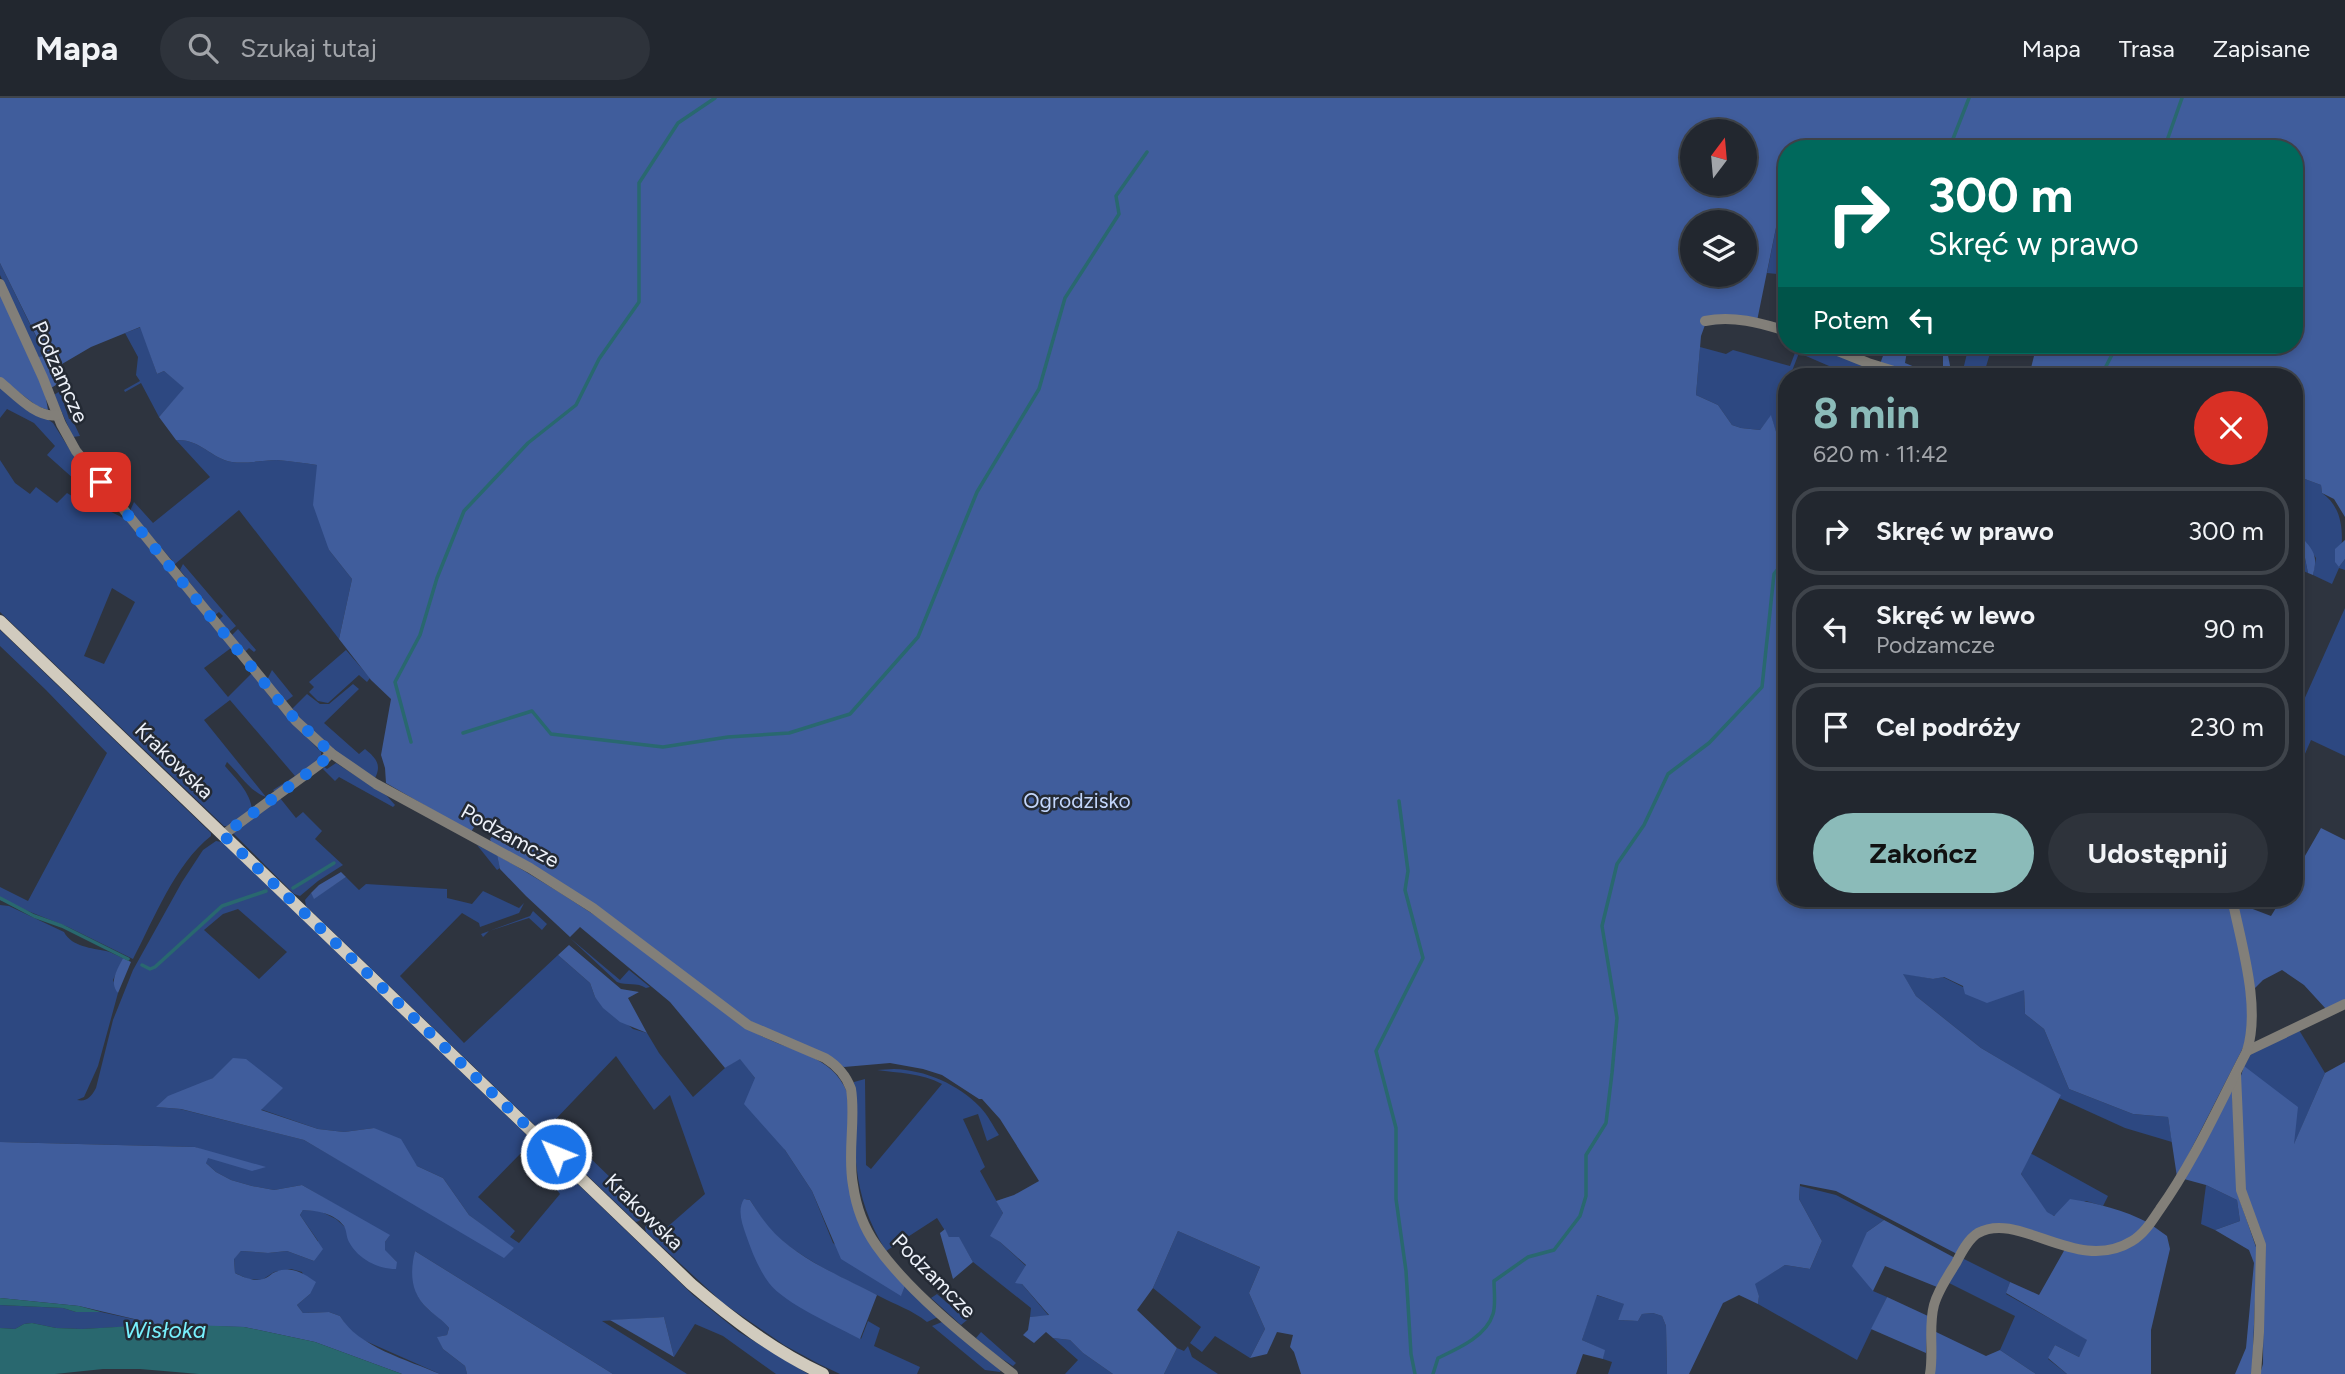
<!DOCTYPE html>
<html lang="pl">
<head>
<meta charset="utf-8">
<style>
	body { margin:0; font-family:Figtree,sans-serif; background:#2e333b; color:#f1f3f6; height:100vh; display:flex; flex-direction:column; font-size:26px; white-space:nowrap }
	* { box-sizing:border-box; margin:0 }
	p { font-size:23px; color:#a2a5aa }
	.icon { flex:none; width:38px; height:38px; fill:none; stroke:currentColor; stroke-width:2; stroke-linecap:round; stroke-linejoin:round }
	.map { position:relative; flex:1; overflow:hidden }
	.sheet { position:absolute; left:1778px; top:270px; width:525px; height:539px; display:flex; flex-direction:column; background:#22272f; border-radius:28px; box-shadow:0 4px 10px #0003,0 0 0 2px #3f444b }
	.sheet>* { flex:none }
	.hud { position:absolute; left:1778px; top:42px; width:525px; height:214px; border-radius:28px; box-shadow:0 4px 10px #0003,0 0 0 2px #3f444b; background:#00695c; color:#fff; overflow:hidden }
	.needle { width:46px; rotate:16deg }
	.controls { position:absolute; left:1680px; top:21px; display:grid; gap:14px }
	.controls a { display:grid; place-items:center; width:77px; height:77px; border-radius:50%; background:#22272f; box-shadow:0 4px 10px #0003,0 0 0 2px #3f444b; font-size:35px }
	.pin { position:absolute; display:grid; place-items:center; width:60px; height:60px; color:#fff; margin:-30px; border-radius:14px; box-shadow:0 4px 10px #0006 }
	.me { position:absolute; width:77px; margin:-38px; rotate:314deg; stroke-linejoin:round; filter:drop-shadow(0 0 5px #0008) }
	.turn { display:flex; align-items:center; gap:24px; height:147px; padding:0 35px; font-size:32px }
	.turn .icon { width:91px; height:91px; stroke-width:2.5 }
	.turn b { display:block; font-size:49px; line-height:60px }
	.then { display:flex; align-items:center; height:66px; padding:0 35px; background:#0003; gap:14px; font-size:26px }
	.round { display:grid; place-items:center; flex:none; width:74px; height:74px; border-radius:37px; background:#2e333b }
	.headline { display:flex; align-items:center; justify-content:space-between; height:119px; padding:0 35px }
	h1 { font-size:42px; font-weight:700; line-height:52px; color:#8bbbb9 }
	.cta { display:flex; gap:14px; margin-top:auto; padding:14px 35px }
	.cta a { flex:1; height:80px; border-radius:42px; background:#8bbbb9; color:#111; font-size:28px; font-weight:700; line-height:80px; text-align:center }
	.cta a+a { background:#2e333b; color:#f1f3f6 }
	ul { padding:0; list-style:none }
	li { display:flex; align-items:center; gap:21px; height:88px; margin:0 14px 10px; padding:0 21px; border:4px solid #3f444b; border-radius:28px }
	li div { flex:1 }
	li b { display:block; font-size:26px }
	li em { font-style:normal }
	header { display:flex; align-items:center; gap:42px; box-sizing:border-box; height:98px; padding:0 35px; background:#22272f; border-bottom:2px solid #3f444b }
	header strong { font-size:33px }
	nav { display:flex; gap:38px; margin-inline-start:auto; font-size:24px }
	.search { width:490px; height:63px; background:#2e333b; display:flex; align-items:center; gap:18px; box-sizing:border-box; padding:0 24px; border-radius:38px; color:#a2a5aa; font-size:26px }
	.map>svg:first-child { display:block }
</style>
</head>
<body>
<header>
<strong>Mapa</strong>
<div class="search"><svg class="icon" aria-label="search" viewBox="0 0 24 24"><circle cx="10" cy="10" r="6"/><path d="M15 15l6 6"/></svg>Szukaj tutaj</div>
<nav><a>Mapa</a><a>Trasa</a><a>Zapisane</a></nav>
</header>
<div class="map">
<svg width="2345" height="1276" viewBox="0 0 2345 1276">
	<rect width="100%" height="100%" fill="#2e343f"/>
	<!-- green -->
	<g fill="#2d4881" fill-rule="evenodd">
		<path d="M1780,110l7,2v65l-20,-2z"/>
		<path d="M0,165l46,94h-8l-38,-82z"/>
		<path d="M141,229l16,47 7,-3 21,17 -26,29 -18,-34 -16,9 -1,-2 16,-9 -4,-6 2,-18 -13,-24z"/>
		<path d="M1798,247h18l53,21 34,10h-61l1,-4 -44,-19 -9,23h-3l-3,16 3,2v74l-16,-52 -11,14 -19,-2 -9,-3 -14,-20 -22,-10 4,-48 26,7 7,-4 57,16z"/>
		<path d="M1969,247h17v3l5,2 -6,20 11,5v1h-14l-19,-6z"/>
		<path d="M0,288l53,37 22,35 34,43 -16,-5 -46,-41 8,-9 -21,-23 -27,-14 -7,9z"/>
		<path d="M60,293l9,28h3l8,17 -7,1 -19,-42z"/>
		<path d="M176,342c25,-1 34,18 56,22 15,2 31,-2 45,-2 14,1 27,3 40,5l12,85 23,29 -13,60 -100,-129 -64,54 -45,-53 4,-9 19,21 57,-46z"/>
		<path d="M0,362l15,23 15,11 6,-7 21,16 10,-10c19,13 44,14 62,30l102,125 -27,20 24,29 24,-24 24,32 45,47v7l-45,34 -3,-3 22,-14 -65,-76 -26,20 62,77c-16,-5 -27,-24 -39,-35l-2,4c11,13 26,27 27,44l-24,16h-4l-224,-214zM112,490l23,14 -31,62 -20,-8z"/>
		<path d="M2294,377l27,10 1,8c23,16 22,45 17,74l6,-8v11l-6,-2 -7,16 -19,-9 3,-17 -11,-16 -4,7 4,9 3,15 -14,-6z"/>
		<path d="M183,466l53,62 -7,6 -10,-12 4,-4 -4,-4 -4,3 -35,-45z"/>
		<path d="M2345,510v148l-34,-16 -17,39v-69l5,1z"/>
		<path d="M238,531l18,21 -2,2 -5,-4 -4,4 -13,-17z"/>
		<path d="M0,532l211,203v3c-36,28 -57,83 -78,123l-65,-32 -68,-27v-13l28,14 79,-148 -61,-63 -46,-44z"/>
		<path d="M2294,551l6,3 -1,4 6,3 -11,26z"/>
		<path d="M346,552l24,28 -3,4 -8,-7 -31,28 -10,-2 -9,-9 5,-5 -5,-5z"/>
		<path d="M272,572l21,26 -8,6 -18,-22z"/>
		<path d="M353,586l6,5 -35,34 35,31 6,-5c11,9 17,16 10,29l-38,-25 -46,-43 16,-16 13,10h9z"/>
		<path d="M336,665l51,33 8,9 -2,2 -54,-30 -4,4 -12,-12 1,-2 3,2z"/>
		<path d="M280,700l16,20 7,-6 19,19 -7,8 28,26 -25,16 -18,15 -6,-2 -61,-61z"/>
		<path d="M216,743l6,1 471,453 46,37 69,42h-32l-53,-38 -28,-12 -21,33 -10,-40 -62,4 85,53h-74l-198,-123c-2,22 -5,42 13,58 8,7 15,11 21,19l-2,7 -9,2 5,12 22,17 2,8h-27l-79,-35 -14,-12 -7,-11 -11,-4 -26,1 -6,-8 13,-11 -8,-22 -11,-3 -17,3 -12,8 -14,-1 -13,-6 -1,-15 7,-7 27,2 19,-2 27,10 4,-20 -18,-26 3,-5 17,1 16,8 10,9 51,34 -12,-11v-9l4,-6 -87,-51 -28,5 -22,-4 -21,-6 -15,-8 -11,-10 3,-5 44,13 -57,-23 -195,-5v-237l9,1 55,26c8,15 28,16 42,19 5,1 12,5 17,7l-10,22 5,13 -20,73 -14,31 -7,3c10,2 14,-3 19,-12l17,-68 20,-50 49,-88 21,-32zM238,811l49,43 -28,27 -55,-49 19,-16zM213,980l47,31 58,20 26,3 30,-4 43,38 26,12 26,37 45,34 -127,-61 -83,-48 -124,-31 -23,-2zM524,1052l32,30 -3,5 7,9 -41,49 -9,-6 5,-6 -37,-34z"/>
		<path d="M477,747l20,10 3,13 -3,2z"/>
		<path d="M346,779l13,13 7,-6 81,5v9l25,6 11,-13 36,17 5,-5 -5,10 -39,14 -1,-4 -17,-10 -62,63 64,67 94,-88 32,28 5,14 38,32 14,4 12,20 34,44 32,-29 15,-10 15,20 30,72 27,41 21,52 68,52 4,-9 33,31 -11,5c-15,-12 -31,-17 -48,-26 -33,-16 -87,-41 -111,-69 -7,-8 -12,-18 -18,-27l-5,-1 116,140 7,-18 12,7 -6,18 46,21 -3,7h-77l-21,-10 -35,-19 -61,-42 -77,-71 -1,-5 8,-9 12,11 40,-35 -35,-99 -16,15 -38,-54 -63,66 94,91 -8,8 -3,1 -330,-316 -1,-6 6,-7 3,5z"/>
		<path d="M533,813l14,13 -5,6 -13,-12 -40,13 -6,6 -2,-3 49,-18z"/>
		<path d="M570,840l50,42 9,-10 21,17 -4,1c-9,-6 -19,-2 -29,-6z"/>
		<path d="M1902,875l31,6 10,-2 20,10 61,3 1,24 19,15 25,60 64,25 35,3 4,25 -47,-14 -66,-30 1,-3 -79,-47 -65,-52z"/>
		<path d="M2299,932l26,43 -32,74 -49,-81 7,-12z"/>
		<path d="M894,971c31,1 64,15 86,38 8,8 13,19 19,28l-12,6 -9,-27 -15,5 22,48 -5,4 23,42 -12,23 9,6 26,24 -4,18 27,32 -19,1 1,-9 -58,-46 -14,-24 -10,-1 -12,-19 -51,33c-36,-59 -31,-102 -32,-169l11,-3 1,86 5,4 71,-85c-21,-11 -44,-11 -65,-14z"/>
		<path d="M2030,1055l78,43 -5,10 -17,-5 -33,15 -6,-3 -26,-39z"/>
		<path d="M2206,1087l31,15 3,21 -25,9 -14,-6z"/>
		<path d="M1800,1088l36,9 48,25 -17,12 6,59 14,6 -30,63 -99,-56 1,-8 -5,-12 31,-19 25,4 12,-28 -23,-42z"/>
		<path d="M1178,1133l82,36 -11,26 16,36 -15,29 -35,-22 -13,16 -12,-9 11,-16 -48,-39z"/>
		<path d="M1962,1160l48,24 -4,12 82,46 -9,17 -24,-12 -7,14 19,15h-31l-36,-24 15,-34 -68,-34z"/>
		<path d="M937,1196l30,26 -6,5 -30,-27z"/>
		<path d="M1596,1197l29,9 -7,16 20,1 4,-7 11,-1 9,3 4,10 1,48h-59l4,-12 -9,-3 1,-9 -22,-10z"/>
		<path d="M0,1207l63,3 13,4h25l59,13 -78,4 -26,-1 -24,-5 -8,1 -9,5 -15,-1z"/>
		<path d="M942,1224l59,48 -1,2 -15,-2 -53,-44z"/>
		<path d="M981,1234l35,31 -3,3 -20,-13 -17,-15z"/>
		<path d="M1053,1240l17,2 13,13 30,21h-48l13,-14z"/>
		<path d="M1188,1248l4,11 26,17h-54l13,-26 7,3z"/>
	</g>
	<!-- forest -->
	<g fill="#405d9c" fill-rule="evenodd">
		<path d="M0,0h2345v419l-11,-18 -12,-6 -1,-8 -27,-10v-99h-265l5,-20 -12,-11h272v-196h-507v61l-7,-2 -23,113 -52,4 -4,11 -5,59 22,10 14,20 9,3 19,2 11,-15 16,53v430h435l9,5 17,91 2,40 -73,143 -9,-60 -35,-3 -64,-25 -25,-60 -19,-15 -1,-24 -37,13 -22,-9 -2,-8 -19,-9 -11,2 -30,-5 13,22 65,52 80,47 -40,79 26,38 7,4 16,-17c27,4 54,11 79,24l-14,14 -39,14 -106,-25 -33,28 -121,-63 -36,-7 -1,15 23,42 -12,28 -25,-4 -30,19 4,12 -1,8 -19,-9 -16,8 -34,71h-22l-1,-48 -4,-10 -9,-3 -11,1 -4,7 -20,-1 6,-16 -27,-9 -15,45 23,10 -2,9 -20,-5 -7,20h-275l-7,-22 -4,-5 3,-12 -16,-3 -10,22 -17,4 15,-29 -16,-36 11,-26 -82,-36 -25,57 -16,22 40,38 -13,26h-51l-30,-21 -13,-13 -17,-2 -7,-6 -12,11 -11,-8 5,-5 2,-13 19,-2 -27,-31 -7,-1 11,-18 -26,-23 -10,-6 13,-23 -7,-12 18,-6 25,-14 -39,-62 -18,-20h-3l-37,-24 -19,-6 -33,-6 -46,4 -94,-46 -259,-179 -1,-3 11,-13 -1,-7h-21l-8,13 -85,-49 -1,-15 -4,-13 10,-56 -20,-19 -32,-41 13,-60 -23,-29 -16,-45 4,-40c-13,-2 -27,-4 -40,-5 -14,0 -30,4 -45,2 -22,-4 -31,-23 -56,-22l-17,-23 25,-29 -20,-17 -7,3 -17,-47 -49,20 -29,17 -1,18 -10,6 -13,-31 8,-1 -46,-93zM1692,33h53v53h-53zM1692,124h53v53h-53z"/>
		<path d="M0,196l45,99 3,17 -11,-4 -37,-28z"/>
		<path d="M1887,247h21l-3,18 32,13h-16l-41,-12z"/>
		<path d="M1943,247h3l6,31h-9z"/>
		<path d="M2345,442v19l-6,8 -4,-5v-13z"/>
		<path d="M2305,443c11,12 12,19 8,34l-5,-2 -3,-15 -4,-9z"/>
		<path d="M2321,730l24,12v162l-19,7 -22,-24 -22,-15 -19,10 -10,10 -16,-87 34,13 11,-18h12v-23z"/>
		<path d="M497,757c49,28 97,59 144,92 37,27 76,62 115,86 32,19 75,20 91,59l11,128 47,66 -4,10 -60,-37 -29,-68 -27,-41 -41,-46 11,-26 -15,-19 -15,9 -55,-66 -90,-75 -10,10 -44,-41 -26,-27z"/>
		<path d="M341,774l5,5 -32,22 -3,-6 8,-8z"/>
		<path d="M569,847l52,44 18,3 -11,6 19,35 -27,-11 -17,-14 -8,-11 -5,-14 -32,-28z"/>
		<path d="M123,860l8,4 -13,31c-9,-11 -1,-23 5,-35z"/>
		<path d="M233,960l13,1 37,29 -22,22 57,19 26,3 30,-4 27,11 16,27 26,12 26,37 45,33 -10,10 -200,-118 -123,-31 -25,-2 12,-11 45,-18z"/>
		<path d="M2345,964v312h-85l3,-10 1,-120 -19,-55 -5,-110 4,-13 54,41 -4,37 31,-71z"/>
		<path d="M2232,987l5,107 20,58 -5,124h-17l11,-26 8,-85 -5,-13 -34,-20 25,-9 -3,-21 -31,-15 -22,-6z"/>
		<path d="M0,1044l195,5 71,20 -14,4 -44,-13 -2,5 10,9 15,8 21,6 22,4 28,-5 88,50 -5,7v8l12,12 -1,7c-18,0 -38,-10 -47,-27 -3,-5 -2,-11 -5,-16 -10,-13 -26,-15 -41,-16l-3,5 23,34 -9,12 -27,-10 -19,2 -27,-2 -7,8 1,14c8,4 19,9 28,6 4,-1 7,-4 10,-6 17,-8 29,-1 43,9l-6,12 -13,11 6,8 26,-1 11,4c18,31 68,44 100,58h-38l-87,-32 -71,-15 -84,-2 -81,-19 -79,-8z"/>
		<path d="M744,1101l6,1c6,9 12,19 19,27 26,31 74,50 108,68l-17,44c-24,-13 -75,-35 -91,-56 -11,-15 -17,-31 -23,-48 -4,-12 -9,-25 -2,-36z"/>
		<path d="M1884,1122l71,38 -18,29 -52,-21 -12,25 -21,-25 15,-34z"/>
		<path d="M2153,1128l14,10 3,13 -19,81v44h-84l-19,-16 7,-13 24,12 8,-17 -81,-47 4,-11 29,13 26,-46 41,5z"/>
		<path d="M945,1131l4,8h10l14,25 -20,17 -13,-46z"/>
		<path d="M415,1153l198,123h-146l-2,-8 -22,-17 -6,-12 10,-2 2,-7c-6,-8 -14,-12 -21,-19 -18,-16 -18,-37 -13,-58z"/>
		<path d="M1887,1199l41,19 -2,37 -55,-24z"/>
		<path d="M664,1219l10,40 -64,-37z"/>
		<path d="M1934,1233l52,25 14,-6 36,24h-103z"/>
	</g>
	<!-- water -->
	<g fill="#29686f">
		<path d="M0,1200l79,8 22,6h-25l-13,-4 -63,-3z"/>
		<path d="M32,1225l24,5 26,1 86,-5 76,3 71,15 87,32h-203l-59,-5h-37l-48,5h-55v-46l15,1 9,-5z"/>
	</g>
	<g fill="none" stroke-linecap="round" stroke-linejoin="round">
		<!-- stream -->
		<g stroke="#29686f" stroke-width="3.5">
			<path d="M1949,51l20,-51"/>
			<path d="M2164,51l18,-51"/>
			<path d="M2101,278l16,-31"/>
			<path d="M463,635l69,-22 19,23 112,13 65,-10 61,-4 61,-19 68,-77 59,-145 62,-103 26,-91 54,-84 -3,-18 31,-44"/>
			<path d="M411,644l-16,-60 25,-47 17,-57 27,-67 64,-68 48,-38 23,-46 40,-57v-119l39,-60 37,-25"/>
			<path d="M1399,703l9,70 -3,19 18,68 -47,93 20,77v71l10,72 5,83 4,20"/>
			<path d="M293,790l41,-25"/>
			<path d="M0,800l34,18 28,10 66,33"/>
			<path d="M142,867l8,4 5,-2 67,-61 44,-15"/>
			<path d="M1433,1276l5,-16c19,-9 48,-21 55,-44 3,-9 1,-23 1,-33l34,-24 26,-7 26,-34 6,-20v-41l20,-32 6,-50 5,-55 -15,-92 15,-62 27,-39 24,-51 41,-31 53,-56 12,-113 13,-17"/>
		</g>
		<!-- minor -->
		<g stroke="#827f79" stroke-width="10">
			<path d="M0,186l43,94 18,46 15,27 220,270 35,32 45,31 154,84 63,40 155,117 77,33c13,8 21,17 26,31 5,31 -4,64 2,96 3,21 11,43 23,60 32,46 93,95 137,129"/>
			<path d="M1705,223c28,-6 55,2 82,10"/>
			<path d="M1823,247l45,18 42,13"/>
			<path d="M0,284c15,12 37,37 57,33"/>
			<path d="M223,737l97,-71 11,-11"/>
			<path d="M2247,953l98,-47"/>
			<path d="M2236,976l5,116 20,55 -2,87 -3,42"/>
			<path d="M1930,1276c4,-22 -2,-47 4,-69 4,-15 14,-29 22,-42 5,-10 12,-24 22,-30 42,-23 99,42 154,8 12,-7 20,-20 28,-32 35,-49 59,-105 87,-158 14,-45 -6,-107 -15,-153"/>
		</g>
		<!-- major -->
		<path stroke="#d1cbbe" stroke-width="12" d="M0,523l691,663c41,35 83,67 132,90"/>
	</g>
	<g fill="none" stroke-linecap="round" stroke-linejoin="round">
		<!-- route -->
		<path stroke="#1a73e8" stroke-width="12" stroke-dasharray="0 21.6" d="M101,384l187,230 43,41 -11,11 -97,71 333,319"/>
	</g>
	<g text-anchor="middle" stroke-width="5" stroke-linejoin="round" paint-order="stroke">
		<!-- street labels -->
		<g font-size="21" fill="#edf1f9" stroke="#242a34">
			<text transform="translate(60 274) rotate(66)" y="7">Podzamcze</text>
			<text transform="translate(174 663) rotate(44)" y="7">Krakowska</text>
			<text transform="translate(510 738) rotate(29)" y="7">Podzamcze</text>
			<text transform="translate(644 1114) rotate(44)" y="7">Krakowska</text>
			<text transform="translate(934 1178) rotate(45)" y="7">Podzamcze</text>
		</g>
		<!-- park labels -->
		<g font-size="21" fill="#c3d6fb" stroke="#242a34">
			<text x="1077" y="710">Ogrodzisko</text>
		</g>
		<!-- water labels -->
		<g font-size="23" font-style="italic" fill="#77f0fd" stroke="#242a34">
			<text x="165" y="1240">Wisłoka</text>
		</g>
	</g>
</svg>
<div class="controls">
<a><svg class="needle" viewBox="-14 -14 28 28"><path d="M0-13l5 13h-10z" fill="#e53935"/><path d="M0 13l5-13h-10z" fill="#a2a5aa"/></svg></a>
<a><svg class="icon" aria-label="layers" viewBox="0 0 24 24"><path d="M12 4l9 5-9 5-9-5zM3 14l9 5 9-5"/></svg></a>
</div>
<div class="pin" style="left:101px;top:384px;background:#d93025"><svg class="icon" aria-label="arrive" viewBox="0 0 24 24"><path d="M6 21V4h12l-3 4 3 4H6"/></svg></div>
<svg class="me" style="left:556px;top:1056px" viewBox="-20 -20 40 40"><circle r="17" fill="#1a73e8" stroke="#fff" stroke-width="3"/><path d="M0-11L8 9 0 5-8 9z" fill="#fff"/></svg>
<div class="hud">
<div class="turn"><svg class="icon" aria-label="right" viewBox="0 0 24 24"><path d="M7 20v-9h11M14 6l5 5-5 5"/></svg><div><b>300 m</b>Skręć w prawo</div></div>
<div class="then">Potem<svg class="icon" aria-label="left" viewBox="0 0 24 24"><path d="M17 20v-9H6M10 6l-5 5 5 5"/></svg></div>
</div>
<section class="sheet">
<div class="headline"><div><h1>8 min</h1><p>620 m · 11:42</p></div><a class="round" style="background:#d93025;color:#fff"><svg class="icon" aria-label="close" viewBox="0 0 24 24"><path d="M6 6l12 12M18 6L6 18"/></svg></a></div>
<ul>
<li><svg class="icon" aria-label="right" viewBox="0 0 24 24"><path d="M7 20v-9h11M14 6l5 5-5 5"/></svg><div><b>Skręć w prawo</b></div><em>300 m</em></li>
<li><svg class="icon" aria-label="left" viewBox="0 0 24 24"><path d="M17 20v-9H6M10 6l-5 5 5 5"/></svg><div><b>Skręć w lewo</b><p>Podzamcze</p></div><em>90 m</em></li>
<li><svg class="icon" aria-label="arrive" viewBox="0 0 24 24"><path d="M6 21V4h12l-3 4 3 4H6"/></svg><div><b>Cel podróży</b></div><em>230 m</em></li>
</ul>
<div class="cta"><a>Zakończ</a><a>Udostępnij</a></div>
</section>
</div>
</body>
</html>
